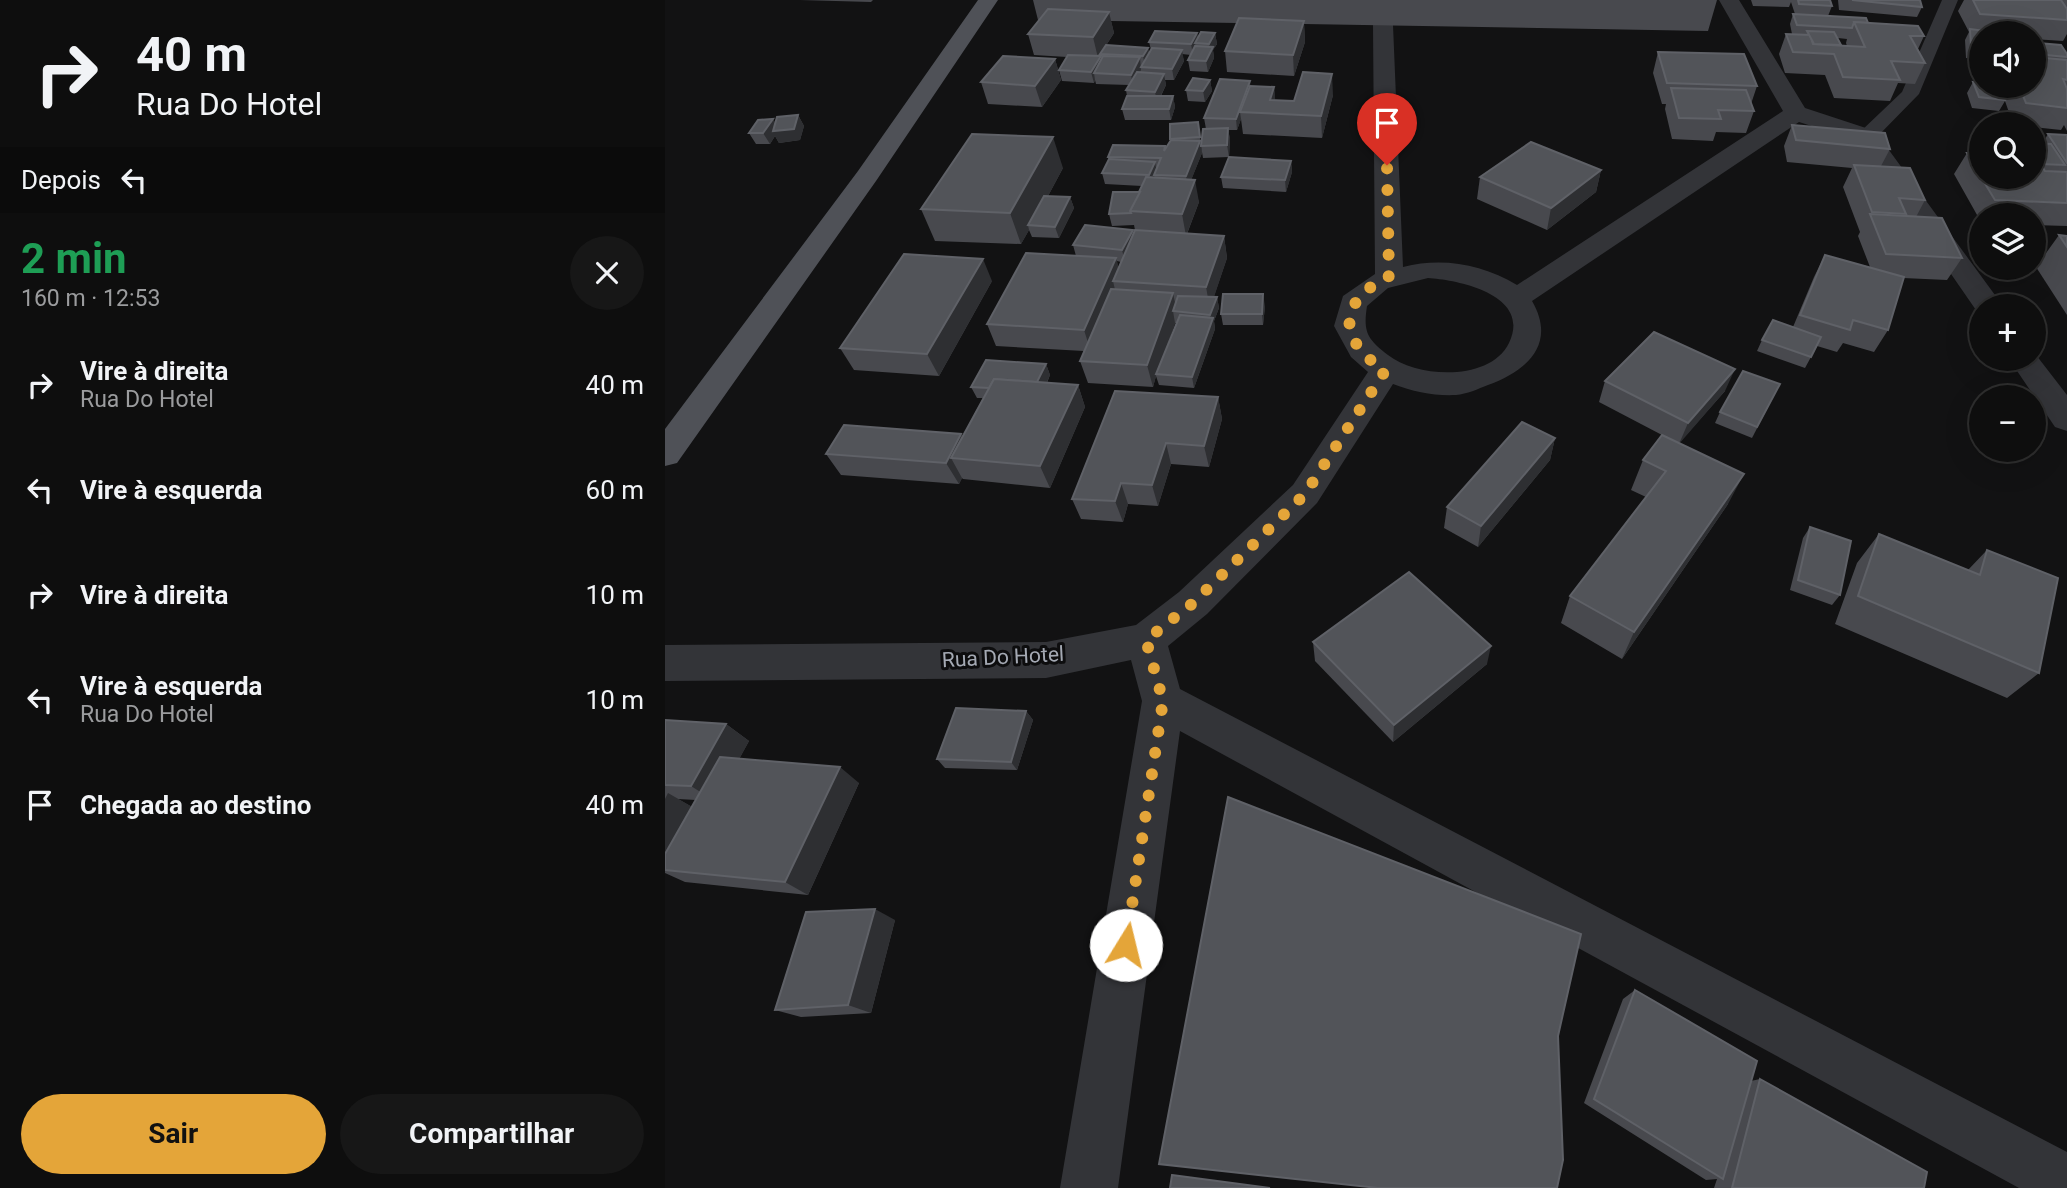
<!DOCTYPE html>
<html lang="pt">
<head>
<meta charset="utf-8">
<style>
	body { margin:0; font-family:Roboto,sans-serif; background:#171717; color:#f1f3f6; height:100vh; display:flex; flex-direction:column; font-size:26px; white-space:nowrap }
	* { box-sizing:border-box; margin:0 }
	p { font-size:23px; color:#9b9c9e }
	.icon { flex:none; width:38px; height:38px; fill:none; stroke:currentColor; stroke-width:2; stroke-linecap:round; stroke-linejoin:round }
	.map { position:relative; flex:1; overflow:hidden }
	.details { display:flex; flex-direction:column; background:#0e0e0e; width:665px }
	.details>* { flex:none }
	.hud { background:#0e0e0e; color:#f1f3f6; overflow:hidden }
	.tools { position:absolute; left:1304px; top:21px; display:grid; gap:14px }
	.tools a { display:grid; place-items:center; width:77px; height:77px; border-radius:50%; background:#0e0e0e; box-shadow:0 7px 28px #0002,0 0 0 2px #2e2e2e; font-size:35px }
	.pin { position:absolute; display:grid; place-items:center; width:60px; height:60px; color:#fff; margin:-72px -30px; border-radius:50% 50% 50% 0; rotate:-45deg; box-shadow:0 0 7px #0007 }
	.pin .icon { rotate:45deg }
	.me { position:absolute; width:77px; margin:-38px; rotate:9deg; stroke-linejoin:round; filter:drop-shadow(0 0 5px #0008) }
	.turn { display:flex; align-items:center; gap:24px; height:147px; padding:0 21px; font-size:32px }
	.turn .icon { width:91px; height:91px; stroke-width:2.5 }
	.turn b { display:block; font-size:49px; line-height:60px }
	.then { display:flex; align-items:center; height:66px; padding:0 21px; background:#0003; gap:14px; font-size:26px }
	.round { display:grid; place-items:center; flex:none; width:74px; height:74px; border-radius:37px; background:#171717 }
	.overview { display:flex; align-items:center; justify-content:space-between; height:119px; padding:0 21px }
	h1 { font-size:42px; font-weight:700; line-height:52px; color:#1e9e55 }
	.cta { display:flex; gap:14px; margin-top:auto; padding:14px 21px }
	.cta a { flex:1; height:80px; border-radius:42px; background:#e4a539; color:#111; font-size:28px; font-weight:700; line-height:80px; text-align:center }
	.cta a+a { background:#171717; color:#f1f3f6 }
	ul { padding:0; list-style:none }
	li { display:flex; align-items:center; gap:21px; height:105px; padding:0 21px }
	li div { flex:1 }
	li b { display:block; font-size:26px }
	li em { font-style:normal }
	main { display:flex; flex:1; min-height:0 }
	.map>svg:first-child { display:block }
</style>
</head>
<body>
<main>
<section class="details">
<div class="hud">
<div class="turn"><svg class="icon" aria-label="right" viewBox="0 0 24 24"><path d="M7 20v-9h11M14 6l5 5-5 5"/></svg><div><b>40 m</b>Rua Do Hotel</div></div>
<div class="then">Depois<svg class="icon" aria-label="left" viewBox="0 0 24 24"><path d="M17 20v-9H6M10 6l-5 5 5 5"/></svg></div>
</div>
<div class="overview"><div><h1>2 min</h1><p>160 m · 12:53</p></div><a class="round"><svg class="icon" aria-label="close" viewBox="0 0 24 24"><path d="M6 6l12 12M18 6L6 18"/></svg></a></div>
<ul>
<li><svg class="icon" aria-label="right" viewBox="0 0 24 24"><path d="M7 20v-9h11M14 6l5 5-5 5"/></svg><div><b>Vire à direita</b><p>Rua Do Hotel</p></div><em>40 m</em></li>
<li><svg class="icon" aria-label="left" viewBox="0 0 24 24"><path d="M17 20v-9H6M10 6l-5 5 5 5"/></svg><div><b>Vire à esquerda</b></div><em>60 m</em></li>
<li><svg class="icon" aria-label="right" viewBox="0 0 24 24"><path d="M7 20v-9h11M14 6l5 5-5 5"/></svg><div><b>Vire à direita</b></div><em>10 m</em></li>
<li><svg class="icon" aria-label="left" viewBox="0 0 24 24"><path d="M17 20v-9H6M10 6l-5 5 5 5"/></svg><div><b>Vire à esquerda</b><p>Rua Do Hotel</p></div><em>10 m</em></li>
<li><svg class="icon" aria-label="arrive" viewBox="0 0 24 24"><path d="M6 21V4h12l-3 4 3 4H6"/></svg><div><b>Chegada ao destino</b></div><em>40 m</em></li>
</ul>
<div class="cta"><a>Sair</a><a>Compartilhar</a></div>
</section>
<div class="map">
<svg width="1402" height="1188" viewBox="0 0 1402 1188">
	<rect width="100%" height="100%" fill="#121213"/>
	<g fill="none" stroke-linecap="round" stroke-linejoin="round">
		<!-- service -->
		<path fill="#333438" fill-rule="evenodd" d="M1277,0h16l-39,94 -45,46h-14l-2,-4 2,-4 42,-40z"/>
		<!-- minor -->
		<g fill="#333438" fill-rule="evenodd">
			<path d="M1054,0h20l66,108 70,23 128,175h-22v7h-3l-119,-172 -60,-19 -267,179c25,43 -5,70 -44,84 -10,4 -21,9 -32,10 -22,1 -42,-3 -63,-11l-76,119 -110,111 -39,32 12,43 887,463v36h-48l-839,-457 -62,457h-58l82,-487 -11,-41 -85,18 -381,3v-36l381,-3 90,-17 43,-33 114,-107 75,-113 -17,-15 -17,-31 9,-30 32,-22 -2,-249 3,-4 7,-2 10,6 10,242c39,-10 79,-3 114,18l266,-174zM763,278c31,2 104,17 81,65 -19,39 -92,35 -121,12 -21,-16 -25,-23 -21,-49l21,-18z"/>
			<path d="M1368,351l34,44v36l-12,-4 -46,-68h24z"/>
		</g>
		<!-- primary -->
		<path fill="#4f5157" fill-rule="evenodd" d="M313,0h20l-122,181 -199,282 -12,3v-37l193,-258z"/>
	</g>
	<!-- wall -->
	<g fill="#48494e" fill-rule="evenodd">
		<path d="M135,0h73l-2,2z"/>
		<path d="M368,0h684l-9,31 -404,-7 1,18 -11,34 -67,-4 -2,-21 12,-28 -126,-2 3,12 -9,14 43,1 1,5 2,-3 -2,-8 48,-9 1,5 17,-5 2,11 -4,6 1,8 -6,14 -18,-1 -2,-11 3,-5 -9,-1 2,7 -10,19h-9l1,5 -5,11h12l2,11 -4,13h-46l-3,-11 5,-13 -1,-6 3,-5 -33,-1 -1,-4 -1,3 -32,-2 -3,-11 8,-13 -33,-2 -6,-21 11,-14h-1z"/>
		<path d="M1086,0h79l2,6 -4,10 40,7 56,13 -6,13 7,14 -10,21 -17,-1 -8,18 -56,-3 -9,-23 -40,-2 -6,-19 7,-20h6l-2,-10 3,-10h2l-4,-12 -2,5 -36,-1zM1173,38l9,1 -1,4 1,3 -6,-1z"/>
		<path d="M1173,0h82l2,7 -5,10 -78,-7z"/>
		<path d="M1299,0h103v34l-4,7 -30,-2v-6h-52v27l-15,-2 -1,-18 4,-8 -11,-21z"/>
		<path d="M1373,43l29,11v77l-3,-6 -3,5 -28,-3v-3h-20l-8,-23 -6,10 -27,-3 -5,-15 6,-11 31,13 5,-9h24v-35z"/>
		<path d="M993,52l99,34 -6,18 3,7 -8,22 -30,-1 -3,9 -41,-2 -7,-30 1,-5h-4l-9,-31z"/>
		<path d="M390,59l6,21 -19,27 -54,-3 -7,-22z"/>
		<path d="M545,80l2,11 -7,11 -17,-1 -2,-11z"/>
		<path d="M585,81v5l24,1 1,14h19l39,-6 -11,43 -79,-4 -2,-15 -4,11h-9l2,9 -1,18 -26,1 -2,-12 5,-17 -2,-11z"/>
		<path d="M133,115l6,11 -4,14 -21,3 -4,-7 -5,8h-14l-7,-11 24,-14 2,4z"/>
		<path d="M533,122l4,31 -11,27 8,22 -12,32 37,2 3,22 -13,38 3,1 2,11 -5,13 1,8 -21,59 -35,-3 -3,-9 -3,11 -65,-4 -8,-22 4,-10 -88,-5 -9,-22 89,-68 -3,-11 60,-15 1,4 1,-4 -1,-5 -22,1 -3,-12 31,-22 2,-6 -37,-2 -3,-11 7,-14 -1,-2 57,-11v3l6,-9zM452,261l4,1 -3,6zM510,323h2l-11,25z"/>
		<path d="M1127,125l98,24 -9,17 44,34 -9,17 46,41 -15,22 -44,-2 -15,52 -14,22 -31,-9 -6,9 -20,-6 -12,22 -48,-17 5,-11 31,-13 21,-50 11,-22 45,12 -12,-31 2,-4 -17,-45 9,-19 -65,-6 -3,-16z"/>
		<path d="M1383,134l19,1v91l-34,-1v-10h-52v7l-27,-48 13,-21 14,24 61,-33z"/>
		<path d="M626,161l1,11 -6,20 -63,-4 -2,-11z"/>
		<path d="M398,168l-15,28 22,1 4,11 -15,30 -27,-1 -3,-7 -8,14 -86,-3 -14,-32z"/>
		<path d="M936,170l-5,22 -49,38 -70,-31 3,-22z"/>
		<path d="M1394,235l8,1v79l-31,-48z"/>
		<path d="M327,281l-53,95 -85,-6 -14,-22z"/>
		<path d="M600,306l-2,19h-40l-2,-11z"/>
		<path d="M381,364l4,11 -3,8 31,2 7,22 -35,81 -87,-9 -1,-1 -3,6 -118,-9 -15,-21 135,-20 1,3 21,-39h-6l-6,-11z"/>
		<path d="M940,381l120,10 -46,52 49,61 -106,155 -61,-36 9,-27 76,-99 -15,-7 12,-30 19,-25 -63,-33z"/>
		<path d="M1115,384l-28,54 -37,-15 5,-11z"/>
		<path d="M553,397l4,22 -13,48 -38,-3 -13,42 -30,-2 -5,18 -42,-3 -9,-20z"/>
		<path d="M890,438l-5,22 -72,87 -34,-19 3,-21z"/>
		<path d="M1145,527l30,68 -8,10 -42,-15 13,-52z"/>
		<path d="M1214,534l89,36 19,-20 52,123 -32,25 -172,-74 22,-61z"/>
		<path d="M648,642l174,22 -94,78 -78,-81z"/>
		<path d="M361,711l7,9 -16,50 -72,-2 -8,-9z"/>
		<path d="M0,720l61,4 23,17 -10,18 120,24 -51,112 -123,-13 -20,-9zM13,799l18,1 -4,7z"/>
		<path d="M230,920l-24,93 -70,4 -26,-7z"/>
		<path d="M970,990l116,91 9,-2 164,109h-210l3,-9 -11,1 -122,-77 39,-104z"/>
	</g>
	<!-- shaded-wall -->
	<g fill="#2e2f32">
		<path d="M444,12l5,21 -16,25 -5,-21z"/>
		<path d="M639,21l1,21 -11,34 -1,-21z"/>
		<path d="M532,33l1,10h-3l1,7 -3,5 -2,-11z"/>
		<path d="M550,33l2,11 -4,6 1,8 -6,14 -2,-11 4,-8 -1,-9z"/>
		<path d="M483,48l2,11 -5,8 -2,-11z"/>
		<path d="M517,50l2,11 -10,19 -2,-11z"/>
		<path d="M436,56l2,11 -9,6 1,7 -1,3 -3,-11z"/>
		<path d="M475,57l1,13 -8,16 -2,-11z"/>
		<path d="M390,59l6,21 -19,27 -7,-21z"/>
		<path d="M499,74l2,11 -9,18 -2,-11z"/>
		<path d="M667,74l1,21 -11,43 -1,-22z"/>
		<path d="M545,80l2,11 -7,11 -2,-11z"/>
		<path d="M585,81l1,11 -11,20 1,7 -4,11 -1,-11z"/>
		<path d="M609,87l2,21 -6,-8z"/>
		<path d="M508,96l2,11 -4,13 -2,-11z"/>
		<path d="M133,115l6,11 -4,14 -21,3 -4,-7 -5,8 -7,-11 10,-14 6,11z"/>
		<path d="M563,128l2,11 -1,18 -2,-12z"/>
		<path d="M388,137l10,31 -31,58 -4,-1 1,5 -8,14 -11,-31z"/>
		<path d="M535,141l2,12 -14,35 -2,-12z"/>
		<path d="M626,161l1,11 -6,20 -1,-12z"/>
		<path d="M490,162l2,11 -3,2 1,4 -4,8 -2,-12z"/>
		<path d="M936,170l-5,22 -49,38 4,-22z"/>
		<path d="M530,180l4,22 -13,34 -4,-22z"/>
		<path d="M405,197l4,11 -15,30 -4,-11z"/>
		<path d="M468,230l3,12 -11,20 -3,-12z"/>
		<path d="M559,236l3,22 -17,51 -4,-22z"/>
		<path d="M451,258l6,23h-9l3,13 -25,58 -7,-22z"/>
		<path d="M318,259l9,22 -53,95 -12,-22z"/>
		<path d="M508,293l4,19 -4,-1 2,12 -18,51h-1v2l-3,11 -6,-22z"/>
		<path d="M598,294l2,12 -2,19 -1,-11z"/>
		<path d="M552,297l2,11 -5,13 1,8 -21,59 -2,-11 19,-55 -1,-7z"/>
		<path d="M381,364l4,11 -12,27 -5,-12z"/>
		<path d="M1070,369l-10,22 -46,53 9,-21z"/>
		<path d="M413,385l7,22 -35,81 -10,-22z"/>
		<path d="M553,397l4,22 -13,48 -5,-21z"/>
		<path d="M296,434l12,22 -22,2 11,20 -3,6 -13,-21z"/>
		<path d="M890,438l-5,22 -72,87 3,-21z"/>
		<path d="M501,443l5,21 -13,42 -6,-21z"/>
		<path d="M1079,474l-16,30 -106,155 12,-27z"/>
		<path d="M456,483l7,21 -5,18 -8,-21z"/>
		<path d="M826,646l-4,18 -94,78 1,-17z"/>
		<path d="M361,711l7,9 -16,50 -6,-8z"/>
		<path d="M61,724l23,17 -33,61 -25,-16z"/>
		<path d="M175,767l19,16 -51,112 -23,-13z"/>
		<path d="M3,793l26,15 -29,60v-69z"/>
		<path d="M210,909l20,11 -24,93 -23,-8z"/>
	</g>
	<!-- building -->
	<g fill="#525459" stroke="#5f6167" stroke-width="2">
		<path d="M1133,0h32l2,6 -33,-2z"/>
		<path d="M1187,0h68l2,7z"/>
		<path d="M1308,0h88l6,9v11l-87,-6z"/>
		<path d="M383,9l61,3 -16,25 -65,-3z"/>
		<path d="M1128,14l73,4 2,5 -14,-1 -2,6 -55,-3z"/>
		<path d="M574,18l65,3 -11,34 -68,-4z"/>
		<path d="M1189,22l64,4 6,10h-14l15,27 -34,-2 9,19 -57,-3 -9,-23 -41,-2 -7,-18 24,1 3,9 52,3z"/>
		<path d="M1305,29l30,4h-19v15l-10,-1z"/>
		<path d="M490,31l42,2 -6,11 -42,-2z"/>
		<path d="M1142,31l27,1 7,13 -27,-1z"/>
		<path d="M536,32l14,1 -6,11 -14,-1z"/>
		<path d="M1373,43l23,2 6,9v3l-21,-2z"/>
		<path d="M441,45l42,3 -5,8 -43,-2z"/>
		<path d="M530,46l18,1 -7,14 -18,-1z"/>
		<path d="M487,48l30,2 -10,19 -31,-2z"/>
		<path d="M993,52l86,2 13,32 -90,-3z"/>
		<path d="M403,55l33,1 -10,16 -32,-2z"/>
		<path d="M338,56l52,3 -20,27 -54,-4z"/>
		<path d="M438,56l37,1 -9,18 -37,-2z"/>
		<path d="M1368,57l34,3v20l-4,-1 4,10v19l-41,-5 -7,-17h14z"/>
		<path d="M472,72l27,2 -9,18 -29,-2z"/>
		<path d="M638,72l29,2 -11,42 -81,-4 10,-26 24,1 -4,13 24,1z"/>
		<path d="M528,78l17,2 -7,11 -17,-1z"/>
		<path d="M555,79l30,2 -14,38 -32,-1z"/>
		<path d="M1308,82l8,1v3h19l5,14 -26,-3z"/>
		<path d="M1006,88l75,2 8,21 -36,-1 3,9 -42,-1z"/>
		<path d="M462,96h46l-4,13h-47z"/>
		<path d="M133,115l-4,14 -21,2 4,-14z"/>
		<path d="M108,119l-10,14h-14l9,-13z"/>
		<path d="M533,122l2,15 -30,2v-15z"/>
		<path d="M1127,125l93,8 5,16 -94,-9z"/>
		<path d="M563,128l-1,17 -26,1 2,-17z"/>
		<path d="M307,134l81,3 -43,76 -89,-4z"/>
		<path d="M1383,134l19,1v28z"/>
		<path d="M506,140l29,1 -14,35 -32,-1 7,-17 -53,-1 5,-12 52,1 -1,5z"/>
		<path d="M866,142l70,28 -50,38 -71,-31z"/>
		<path d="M1368,143l18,1 14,21 -25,-1 -5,-8h-2z"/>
		<path d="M1302,153h14v23z"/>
		<path d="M1368,156h2l10,15 22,1v31l-72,-3 -14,-23h52z"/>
		<path d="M564,157l62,4 -6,19 -64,-3z"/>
		<path d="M444,159l46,3 -6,13 -47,-2z"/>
		<path d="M1189,165l56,3 15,32 -26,-2 7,16 -34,-2z"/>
		<path d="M481,177l49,3 -13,34 -52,-3z"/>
		<path d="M448,192h27l-10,19 1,2 -22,1z"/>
		<path d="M379,196l26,1 -15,30 -27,-2z"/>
		<path d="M1205,214l72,4 20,40 -76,-4z"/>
		<path d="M420,225l48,5 -11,20 -49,-5z"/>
		<path d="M470,230l89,6 -18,51 -93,-6z"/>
		<path d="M1394,235l8,1v11z"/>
		<path d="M361,253l90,5 -32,72 -97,-6z"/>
		<path d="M239,254l79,5 -56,95 -87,-6z"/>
		<path d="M1160,255l79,22 -16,53 -35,-10 -3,10 -50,-15z"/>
		<path d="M446,289l62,4 -26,72 -67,-4z"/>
		<path d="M558,294h40l-1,20h-41z"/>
		<path d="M513,296l39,1 -7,18 -37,-4z"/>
		<path d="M515,315l33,3 -21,59 -36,-3z"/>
		<path d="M1108,320l48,17 -10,20 -49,-17z"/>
		<path d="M989,332l81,37 -47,54 -83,-42z"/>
		<path d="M321,360l60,4 -9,18 -43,-3 -5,9 -18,-1z"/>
		<path d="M1078,371l37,13 -23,43 -37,-15z"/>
		<path d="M329,379l84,6 -38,81 -89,-8z"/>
		<path d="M450,391l103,6 -14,49 -38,-3 -14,42 -31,-2 -6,18 -43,-2z"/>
		<path d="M857,422l33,16 -74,88 -34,-19z"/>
		<path d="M179,425l117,9 -15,29 -120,-9z"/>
		<path d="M997,435l82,39 -110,158 -64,-36 96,-125 -23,-11z"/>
		<path d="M1145,527l41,14 -11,54 -42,-15z"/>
		<path d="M1214,534l101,41 7,-25 71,28 -19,95 -181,-77z"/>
		<path d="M744,572l82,74 -97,79 -81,-83z"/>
		<path d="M291,708l70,3 -15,51 -74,-3z"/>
		<path d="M0,720l61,4 -35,62 -26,-1z"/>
		<path d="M55,757l120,10 -55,115 -120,-12v-16z"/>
		<path d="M563,797l353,137 -23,102 5,124 -6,28h-179l-219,-24z"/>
		<path d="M210,909l-27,96 -73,5 31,-98z"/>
		<path d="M970,990l122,71 -34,118 -129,-80z"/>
		<path d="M1095,1079l167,93 -3,16h-192z"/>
		<path d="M507,1175l98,13h-100z"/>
	</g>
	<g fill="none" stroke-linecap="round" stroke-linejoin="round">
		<!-- route -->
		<path stroke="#e4a539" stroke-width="12" stroke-dasharray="0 21.6" d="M461,945l37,-244 -17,-61 47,-37 112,-109 80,-123c-48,-32 -48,-69 4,-95l-2,-111"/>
	</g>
	<g text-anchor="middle" stroke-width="6" stroke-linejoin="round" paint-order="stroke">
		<!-- street labels -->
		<g font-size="21" fill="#a4a9b3" stroke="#0d0d0e">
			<text transform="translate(338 657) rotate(-3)" y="7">Rua Do Hotel</text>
		</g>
	</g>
</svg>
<div class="tools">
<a><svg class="icon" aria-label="sound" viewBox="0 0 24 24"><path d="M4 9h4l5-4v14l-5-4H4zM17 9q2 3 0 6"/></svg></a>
<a><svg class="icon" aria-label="search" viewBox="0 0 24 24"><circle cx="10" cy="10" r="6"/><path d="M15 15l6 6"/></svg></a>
<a><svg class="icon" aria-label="layers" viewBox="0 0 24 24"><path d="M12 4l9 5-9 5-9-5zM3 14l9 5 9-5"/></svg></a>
<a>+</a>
<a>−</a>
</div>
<div class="pin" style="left:722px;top:165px;background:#d93025"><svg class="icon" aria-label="arrive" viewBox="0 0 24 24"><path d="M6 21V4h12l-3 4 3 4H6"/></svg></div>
<svg class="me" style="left:461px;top:945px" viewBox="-20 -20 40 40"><circle r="19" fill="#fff"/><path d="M0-13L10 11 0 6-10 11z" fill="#e4a539"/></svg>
</div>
</main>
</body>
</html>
